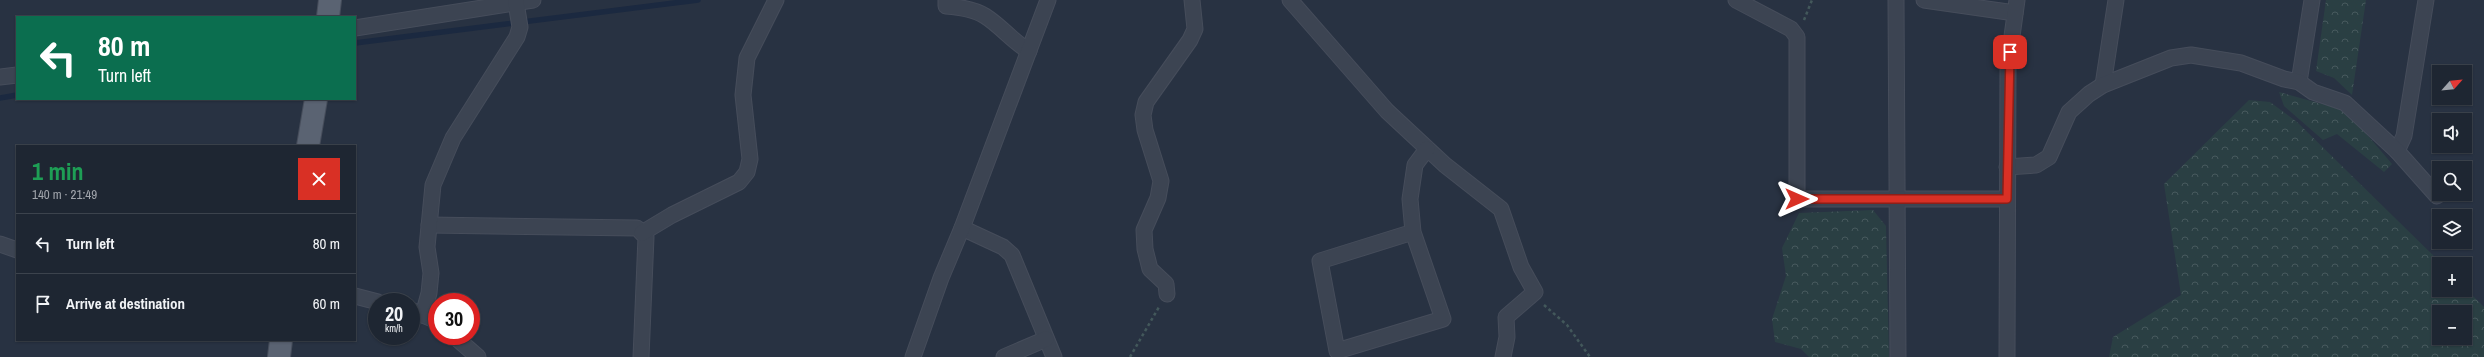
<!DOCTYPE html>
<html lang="en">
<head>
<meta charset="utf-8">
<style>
	body { margin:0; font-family:"Archivo Narrow",sans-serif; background:#262e3a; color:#f1f3f6; height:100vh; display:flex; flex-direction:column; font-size:15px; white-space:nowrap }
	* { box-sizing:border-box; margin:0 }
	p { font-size:13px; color:#a1a5ac }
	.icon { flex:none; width:22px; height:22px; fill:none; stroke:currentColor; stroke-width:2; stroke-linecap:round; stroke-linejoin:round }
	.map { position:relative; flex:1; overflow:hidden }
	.details { position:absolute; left:16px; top:145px; width:340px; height:196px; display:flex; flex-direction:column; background:#1e2632; border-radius:0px; box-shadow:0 1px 3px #0004,0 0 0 1px #3c434d }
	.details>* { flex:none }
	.guide { position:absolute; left:16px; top:16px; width:340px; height:84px; border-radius:0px; box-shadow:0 1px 3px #0004,0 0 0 1px #3c434d; background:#0b6e4f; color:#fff; overflow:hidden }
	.needle { width:26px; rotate:63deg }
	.buttons { position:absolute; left:2432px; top:65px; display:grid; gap:8px }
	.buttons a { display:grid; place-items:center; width:40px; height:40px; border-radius:0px; background:#1e2632; box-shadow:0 1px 3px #0004,0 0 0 1px #3c434d; font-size:20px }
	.speed { position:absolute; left:368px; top:293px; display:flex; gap:8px; font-size:20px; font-weight:700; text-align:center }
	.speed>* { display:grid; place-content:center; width:52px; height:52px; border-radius:50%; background:#1e2632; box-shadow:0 1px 3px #0004,0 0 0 1px #3c434d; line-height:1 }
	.speed small { font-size:10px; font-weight:400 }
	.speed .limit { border:6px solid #d22; background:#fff; color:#111 }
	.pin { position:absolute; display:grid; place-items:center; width:34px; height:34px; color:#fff; margin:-17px; border-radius:8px; box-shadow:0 2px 6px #0006 }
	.me { position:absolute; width:44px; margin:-22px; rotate:90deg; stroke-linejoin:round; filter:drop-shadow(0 0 3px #0008) }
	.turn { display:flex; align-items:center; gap:14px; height:84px; padding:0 16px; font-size:18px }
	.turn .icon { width:52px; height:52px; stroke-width:2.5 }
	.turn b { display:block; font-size:28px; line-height:34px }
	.round { display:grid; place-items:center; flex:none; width:42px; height:42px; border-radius:0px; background:#262e3a }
	.headline { display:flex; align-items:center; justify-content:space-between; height:68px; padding:0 16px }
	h1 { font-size:24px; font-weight:700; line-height:30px; color:#1e9e55 }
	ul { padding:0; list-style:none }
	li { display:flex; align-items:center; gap:12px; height:60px; padding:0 16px; border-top:1px solid #3c434d }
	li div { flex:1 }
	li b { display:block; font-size:15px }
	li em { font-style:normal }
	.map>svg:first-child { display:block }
</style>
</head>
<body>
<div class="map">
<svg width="2484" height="357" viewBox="0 0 2484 357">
	<defs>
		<pattern id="forest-crowns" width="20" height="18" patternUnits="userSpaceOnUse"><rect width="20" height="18" fill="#2a3f43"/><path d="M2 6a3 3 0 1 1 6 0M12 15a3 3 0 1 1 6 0" fill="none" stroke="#47595d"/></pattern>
	</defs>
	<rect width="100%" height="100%" fill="#283242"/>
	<!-- forest -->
	<g fill="url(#forest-crowns)" fill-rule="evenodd">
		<path d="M2326,0h40l-14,95 -18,-17 -18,-7z"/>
		<path d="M2279,92l68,19 45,53 -8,8 -47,-38 -14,6 -39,-34z"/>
		<path d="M2249,100l21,2 27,20 145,142h-3v26h26v-2l19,19v50h-375l4,-20 68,-42 -17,-111zM2439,312h26v26h-26z"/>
		<path d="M1873,210l13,16 3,131h-80l-8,-8 -26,-7 -3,-23 14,-43 -4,-28 17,-35z"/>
	</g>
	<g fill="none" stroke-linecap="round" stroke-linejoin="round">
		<!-- stream -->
		<g stroke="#1b2940" stroke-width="5.5">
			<path d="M355,43l343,-43"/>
			<path d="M0,98l17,-3"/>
		</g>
		<defs>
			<g id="street">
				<path d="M946,0v6c13,1 28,3 39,10 16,10 27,25 44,35"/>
				<path d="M1290,0l97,111 58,54 56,44 20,58 14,25 -29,25 1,20 -4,20"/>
				<path d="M1736,0l55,29 6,8v162h210"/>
				<path d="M1896,0l2,357"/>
				<path d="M1924,0l91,13"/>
				<path d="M355,28l178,-28"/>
				<path d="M0,77l17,-2"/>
				<path d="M2299,82l13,-82"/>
				<path d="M2103,85l13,-85"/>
				<path d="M2397,151l7,-15 22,-136"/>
				<path d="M2007,167l29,-2 13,-8 20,-45 20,-18 14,-9 68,-27 20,-3 50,8 43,16 15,3 14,10 32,11 52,48 40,45"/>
				<path d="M429,225l208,3 9,9 -5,120"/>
				<path d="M962,228l41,19 9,8 42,102"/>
				<path d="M1413,232l-93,29 17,90 106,-32 -30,-87 -3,-33 5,-34 12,-16"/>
				<path d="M642,233l30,-18 67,-33 8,-10 3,-13 -7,-64 4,-37 29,-58"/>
				<path d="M0,244l17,6"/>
				<path d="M1167,294l-1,-10 -16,-15 -5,-20 -1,-19 14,-32 3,-17 -16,-51 -2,-15 3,-13 44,-62 5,-11 -3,-29"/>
				<path d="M355,296l23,6"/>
				<path d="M411,310l26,11"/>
				<path d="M423,315l6,-22 2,-20 -4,-26 6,-62 20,-47 64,-101 3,-10 -4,-24"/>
				<path d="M454,336l24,21"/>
				<path d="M913,357l28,-79 21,-50 86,-228"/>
				<path d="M1004,357l42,-18"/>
				<path d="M2007,357l1,-292 9,-65"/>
			</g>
			<g id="primary">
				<path d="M328,17l2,-17"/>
				<path d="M308,146l8,-47"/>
				<path d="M279,357l2,-17"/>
			</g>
		</defs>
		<!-- street casing -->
		<use href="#street" stroke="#464d5b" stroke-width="17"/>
		<!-- primary casing -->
		<use href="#primary" stroke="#464d5b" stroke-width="24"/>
		<!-- path -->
		<g stroke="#43585b" stroke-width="2.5" stroke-dasharray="3 3" stroke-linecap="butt">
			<path d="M1804,20l8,-20"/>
			<path d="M1544,305l23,20 23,32"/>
			<path d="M1130,357l29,-50"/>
		</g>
		<!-- street -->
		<use href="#street" stroke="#3c4452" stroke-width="15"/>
		<!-- primary -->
		<use href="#primary" stroke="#5a6372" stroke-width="22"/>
	</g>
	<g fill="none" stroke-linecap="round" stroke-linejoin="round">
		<defs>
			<path id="route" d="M1797,199h210l3,-147"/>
		</defs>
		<!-- route casing -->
		<use href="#route" stroke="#8d1f18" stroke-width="10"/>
		<!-- route -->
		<use href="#route" stroke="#d93025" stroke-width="7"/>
	</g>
</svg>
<div class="buttons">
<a><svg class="needle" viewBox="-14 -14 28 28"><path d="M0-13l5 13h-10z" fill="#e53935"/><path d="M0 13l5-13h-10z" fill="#a1a5ac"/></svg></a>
<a><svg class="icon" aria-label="sound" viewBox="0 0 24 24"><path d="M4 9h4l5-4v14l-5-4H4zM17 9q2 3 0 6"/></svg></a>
<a><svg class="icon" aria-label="search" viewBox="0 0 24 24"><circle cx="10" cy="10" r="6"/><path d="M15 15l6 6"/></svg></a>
<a><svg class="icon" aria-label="layers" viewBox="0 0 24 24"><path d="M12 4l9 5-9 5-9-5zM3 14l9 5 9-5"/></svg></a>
<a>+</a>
<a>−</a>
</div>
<div class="speed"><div>20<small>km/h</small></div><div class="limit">30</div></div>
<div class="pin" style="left:2010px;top:52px;background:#d93025"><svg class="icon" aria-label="arrive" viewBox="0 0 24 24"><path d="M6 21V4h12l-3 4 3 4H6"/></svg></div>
<svg class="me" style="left:1797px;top:199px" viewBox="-20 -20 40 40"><path d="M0-17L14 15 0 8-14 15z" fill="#d93025" stroke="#fff" stroke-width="4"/></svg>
<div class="guide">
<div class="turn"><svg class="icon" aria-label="left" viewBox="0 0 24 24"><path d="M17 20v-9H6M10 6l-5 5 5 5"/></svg><div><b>80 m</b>Turn left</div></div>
</div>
<section class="details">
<div class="headline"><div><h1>1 min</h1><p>140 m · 21:49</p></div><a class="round" style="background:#d93025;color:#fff"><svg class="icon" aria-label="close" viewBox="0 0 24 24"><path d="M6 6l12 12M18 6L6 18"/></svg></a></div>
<ul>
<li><svg class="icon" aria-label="left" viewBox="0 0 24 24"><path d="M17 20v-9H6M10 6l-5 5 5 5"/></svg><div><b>Turn left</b></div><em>80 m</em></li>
<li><svg class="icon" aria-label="arrive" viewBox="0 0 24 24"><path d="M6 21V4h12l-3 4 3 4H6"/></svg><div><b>Arrive at destination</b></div><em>60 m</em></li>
</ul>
</section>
</div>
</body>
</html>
